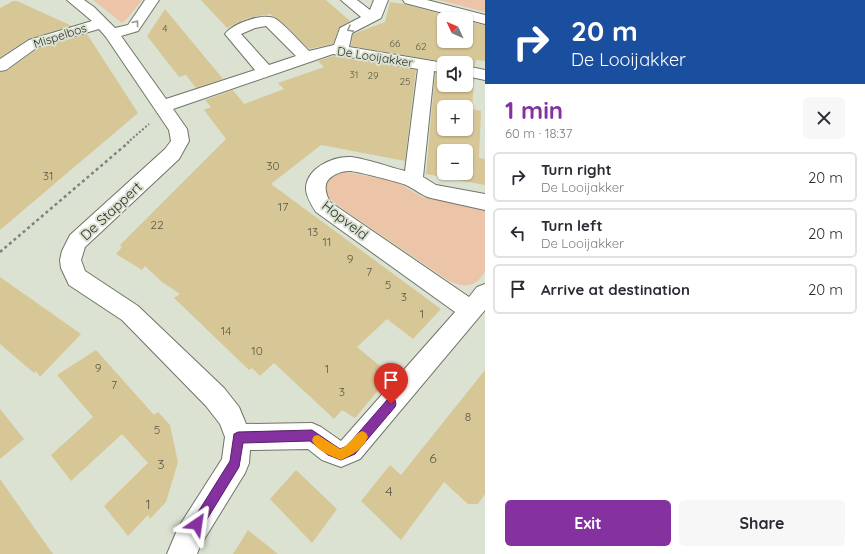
<!DOCTYPE html>
<html lang="en">
<head>
<meta charset="utf-8">
<style>
	body { margin:0; font-family:Quicksand,sans-serif; background:#f7f7f7; color:#2b2b33; height:100vh; display:flex; flex-direction:column; font-size:15px; white-space:nowrap }
	* { box-sizing:border-box; margin:0 }
	p { font-size:13px; color:#7c7c81 }
	.icon { flex:none; width:22px; height:22px; fill:none; stroke:currentColor; stroke-width:2; stroke-linecap:round; stroke-linejoin:round }
	.map { position:relative; flex:1; overflow:hidden }
	.sheet { display:flex; flex-direction:column; background:#fff; width:380px }
	.sheet>* { flex:none }
	.guide { background:#1a4fa0; color:#fff; overflow:hidden }
	.needle { width:26px; rotate:314deg }
	.tools { position:absolute; left:437px; top:12px; display:grid; gap:8px }
	.tools a { display:grid; place-items:center; width:36px; height:36px; border-radius:6px; background:#fff; box-shadow:0 1px 3px #0004; font-size:20px }
	.pin { position:absolute; display:grid; place-items:center; width:34px; height:34px; color:#fff; margin:-41px -17px; border-radius:50% 50% 50% 0; rotate:-45deg; box-shadow:0 0 4px #0007 }
	.pin .icon { rotate:45deg }
	.me { position:absolute; width:44px; margin:-22px; rotate:32deg; stroke-linejoin:round; filter:drop-shadow(0 0 3px #0008) }
	.turn { display:flex; align-items:center; gap:14px; height:84px; padding:0 20px; font-size:18px }
	.turn .icon { width:52px; height:52px; stroke-width:2.5 }
	.turn b { display:block; font-size:28px; line-height:34px }
	.round { display:grid; place-items:center; flex:none; width:42px; height:42px; border-radius:6px; background:#f7f7f7 }
	.head { display:flex; align-items:center; justify-content:space-between; height:68px; padding:0 20px }
	h1 { font-size:24px; font-weight:700; line-height:30px; color:#8531a0 }
	.cta { display:flex; gap:8px; margin-top:auto; padding:8px 20px }
	.cta a { flex:1; height:46px; border-radius:6px; background:#8531a0; color:#fff; font-size:16px; font-weight:700; line-height:46px; text-align:center }
	.cta a+a { background:#f7f7f7; color:#2b2b33 }
	ul { padding:0; list-style:none }
	li { display:flex; align-items:center; gap:12px; height:50px; margin:0 8px 6px; padding:0 12px; border:2px solid #e1e1e2; border-radius:6px }
	li div { flex:1 }
	li b { display:block; font-size:15px }
	li em { font-style:normal }
	main { display:flex; flex:1; min-height:0 }
	.map>svg:first-child { display:block }
</style>
</head>
<body>
<main>
<div class="map">
<svg width="485" height="554" viewBox="0 0 485 554">
	<rect width="100%" height="100%" fill="#dbe2d2"/>
	<!-- green -->
	<g fill="#ecc5a9">
		<path d="M93,0h49l-15,19 -5,4z"/>
		<path d="M438,0h47v12z"/>
		<path d="M339,171l56,10 27,16 63,13v61c-9,17 -20,17 -36,10l-106,-72 -17,-13v-14z"/>
	</g>
	<!-- building -->
	<g fill="#d8c796" fill-rule="evenodd">
		<path d="M201,0h125l24,21 -11,7 -6,16 -24,5 -24,-24 -15,-11 -22,4 -21,10z"/>
		<path d="M13,1h4l55,25 -43,13 -29,18v-49z"/>
		<path d="M390,2l14,2 56,15h-16v22h22v-20l19,4v36l-9,-1 -1,6 -9,-1v-2h-20l-2,-1 -93,-16 2,-12 32,-12z"/>
		<path d="M165,9l58,70 -27,9 -10,-13 -7,2 -32,-41z"/>
		<path d="M87,34l51,79 -138,117v-158l7,-1 33,-24z"/>
		<path d="M333,56l83,14 -11,91 -84,-16 -50,39 170,125 -28,30 -26,-20 -30,28 34,28 -36,43 -13,-8 -8,9 -60,-56 -14,13 -8,-8 -3,2 -75,-72 6,-4 -18,-12 -17,-16 -3,4 -26,-16 6,-7 -2,-2 106,-106 -22,-29 7,-3 -6,-7 28,-10 11,14 40,-15 -6,-6 46,-16 -6,-6z"/>
		<path d="M435,73l9,1v11h22v-7l8,1 -2,30 9,2 -2,47 6,1v26l-59,-11zM444,107h22v22h-22zM444,151h22v22h-22z"/>
		<path d="M0,277l81,57 -41,43 -4,-6 -2,2 -34,-29z"/>
		<path d="M96,350l58,65 4,-3 12,13 8,37 -12,40 -16,17 -2,-4 -20,21 -24,-30 44,-43 -26,-29 -51,47 -20,-26 42,-38 -36,-42z"/>
		<path d="M485,370v124l-7,10h-10l-24,-22 -43,58 -40,-39 29,-36 11,10z"/>
		<path d="M0,409l24,30 -24,20z"/>
		<path d="M296,470l41,39 -25,34 -42,-44z"/>
		<path d="M0,479l33,47 20,28h-53z"/>
		<path d="M248,530l30,24h-45z"/>
	</g>
	<g fill="none" stroke-linecap="round" stroke-linejoin="round">
		<defs>
			<g id="minor">
				<path d="M67,0h17l10,7 21,21 13,-3 17,-25h14l-21,31 -17,5 45,63 89,-29 -30,-36c8,-11 39,-22 51,-15 10,7 24,23 33,32l25,-6 6,-17 21,-11 -20,-17h16l13,10 4,-10h14l-7,18 -29,15 -3,14 95,16v10l-10,-2 -11,106 13,8 49,9v16l-54,-12c-9,-2 -16,-9 -25,-13 -8,-3 -49,-14 -57,-14 -7,0 -15,3 -20,8 -6,6 -3,16 1,23l139,95 8,-10 8,-3v26l-125,149 -19,8 -19,-7 -14,-11 -58,1 -1,13 -4,10 -45,73 -3,8h-30l11,-26 44,-69 3,-22 -5,-13 -14,-18 -84,-86 -53,-35 -8,-17 -1,-8 2,-9 8,-16 95,-86 6,-8 -2,-11 -63,-93 -7,-8 -60,17 -33,24 -6,1v-12l29,-19 63,-19zM266,26l30,30 -27,9 -28,-31 14,-6zM333,54l85,15 -13,102c-16,-4 -38,-12 -54,-14 -19,-1 -46,12 -45,33 1,8 6,16 10,22l139,100 -114,129 -20,-14 -9,-4 -66,1 -7,-17 -15,-19 -86,-82 -53,-35 -4,-11 4,-13 94,-88 10,-18 -2,-12 -14,-20z"/>
				<path d="M403,0h24l58,15v9l-80,-21z"/>
				<path d="M466,66l19,4v10l-19,-4z"/>
			</g>
		</defs>
		<!-- minor casing -->
		<use href="#minor" stroke="#6f7567" stroke-width="2"/>
		<!-- path-far1 -->
		<path stroke="#7f8378" stroke-width="2" stroke-dasharray="2 2" stroke-linecap="butt" d="M127,143l22,-19"/>
		<!-- path -->
		<path stroke="#7f8378" stroke-width="2.5" stroke-dasharray="3 3" stroke-linecap="butt" d="M0,252l129,-110"/>
		<!-- minor -->
		<use href="#minor" fill="#fff" fill-rule="evenodd"/>
	</g>
	<!-- one-way arrows -->
	<defs><path id="oneway-chevron" d="M-2-3.5L2.5 0L-2 3.5" fill="none" stroke-width="1.6" stroke-linecap="round" stroke-linejoin="round"/></defs>
	<g stroke="#989a96">
		<use href="#oneway-chevron" transform="translate(136 23) rotate(-52)"/>
		<use href="#oneway-chevron" transform="translate(350 29) rotate(152)"/>
	</g>
	<!-- route -->
	<path fill="#8531a0" stroke="#562068" d="M391,398l4,2 1,4 -1,3 -40,47 -14,6 -13,-5 -18,-14 -67,2 -4,24 -38,62 -4,1 -4,-1 -2,-5 2,-4 37,-59 4,-27 4,-2 74,-2 28,19 7,-3 40,-46z"/>
	<!-- slow -->
	<path fill="#f59e0b" d="M362,431l4,2 2,4c-5,12 -16,18 -27,23 -10,-4 -25,-9 -29,-20l2,-4 4,-1 22,14c10,-4 13,-14 22,-18z"/>
	<g text-anchor="middle" stroke-width="4" stroke-linejoin="round" paint-order="stroke">
		<!-- far-number labels -->
		<g font-size="10" fill="#5b5947">
			<text x="165" y="32">4</text>
			<text x="395" y="47">66</text>
			<text x="421" y="50">62</text>
			<text x="354" y="78">31</text>
			<text x="373" y="79">29</text>
			<text x="405" y="85">25</text>
		</g>
		<!-- far-street labels -->
		<g font-size="12" fill="#31342d" stroke="#dbe2d2">
			<text transform="translate(60 36) rotate(-18)" y="4">Mispelbos</text>
			<text transform="translate(375 57) rotate(9)" y="4">De Looijakker</text>
		</g>
		<!-- number labels -->
		<g font-size="12" fill="#5b5947">
			<text x="273" y="170">30</text>
			<text x="48" y="180">31</text>
			<text x="283" y="211">17</text>
			<text x="157" y="229">22</text>
			<text x="313" y="236">13</text>
			<text x="327" y="246">11</text>
			<text x="350" y="263">9</text>
			<text x="369" y="276">7</text>
			<text x="388" y="289">5</text>
			<text x="404" y="301">3</text>
			<text x="422" y="318">1</text>
			<text x="226" y="335">14</text>
			<text x="257" y="355">10</text>
			<text x="98" y="372">9</text>
			<text x="327" y="373">1</text>
			<text x="114" y="389">7</text>
			<text x="342" y="396">3</text>
			<text x="468" y="421">8</text>
			<text x="157" y="434">5</text>
		</g>
		<!-- street labels -->
		<g font-size="14" fill="#31342d" stroke="#dbe2d2">
			<text transform="translate(111 211) rotate(-43)" y="5">De Stappert</text>
			<text transform="translate(345 220) rotate(38)" y="5">Hopveld</text>
		</g>
		<!-- near-number labels -->
		<g font-size="14" fill="#5b5947">
			<text x="433" y="463">6</text>
			<text x="161" y="469">3</text>
			<text x="389" y="496">4</text>
			<text x="148" y="509">1</text>
		</g>
	</g>
</svg>
<div class="tools">
<a><svg class="needle" viewBox="-14 -14 28 28"><path d="M0-13l5 13h-10z" fill="#e53935"/><path d="M0 13l5-13h-10z" fill="#7c7c81"/></svg></a>
<a><svg class="icon" aria-label="sound" viewBox="0 0 24 24"><path d="M4 9h4l5-4v14l-5-4H4zM17 9q2 3 0 6"/></svg></a>
<a>+</a>
<a>−</a>
</div>
<div class="pin" style="left:391px;top:404px;background:#d93025"><svg class="icon" aria-label="arrive" viewBox="0 0 24 24"><path d="M6 21V4h12l-3 4 3 4H6"/></svg></div>
<svg class="me" style="left:197px;top:524px" viewBox="-20 -20 40 40"><path d="M0-17L14 15 0 8-14 15z" fill="#8531a0" stroke="#fff" stroke-width="4"/></svg>
</div>
<section class="sheet">
<div class="guide">
<div class="turn"><svg class="icon" aria-label="right" viewBox="0 0 24 24"><path d="M7 20v-9h11M14 6l5 5-5 5"/></svg><div><b>20 m</b>De Looijakker</div></div>
</div>
<div class="head"><div><h1>1 min</h1><p>60 m · 18:37</p></div><a class="round"><svg class="icon" aria-label="close" viewBox="0 0 24 24"><path d="M6 6l12 12M18 6L6 18"/></svg></a></div>
<ul>
<li><svg class="icon" aria-label="right" viewBox="0 0 24 24"><path d="M7 20v-9h11M14 6l5 5-5 5"/></svg><div><b>Turn right</b><p>De Looijakker</p></div><em>20 m</em></li>
<li><svg class="icon" aria-label="left" viewBox="0 0 24 24"><path d="M17 20v-9H6M10 6l-5 5 5 5"/></svg><div><b>Turn left</b><p>De Looijakker</p></div><em>20 m</em></li>
<li><svg class="icon" aria-label="arrive" viewBox="0 0 24 24"><path d="M6 21V4h12l-3 4 3 4H6"/></svg><div><b>Arrive at destination</b></div><em>20 m</em></li>
</ul>
<div class="cta"><a>Exit</a><a>Share</a></div>
</section>
</main>
</body>
</html>
